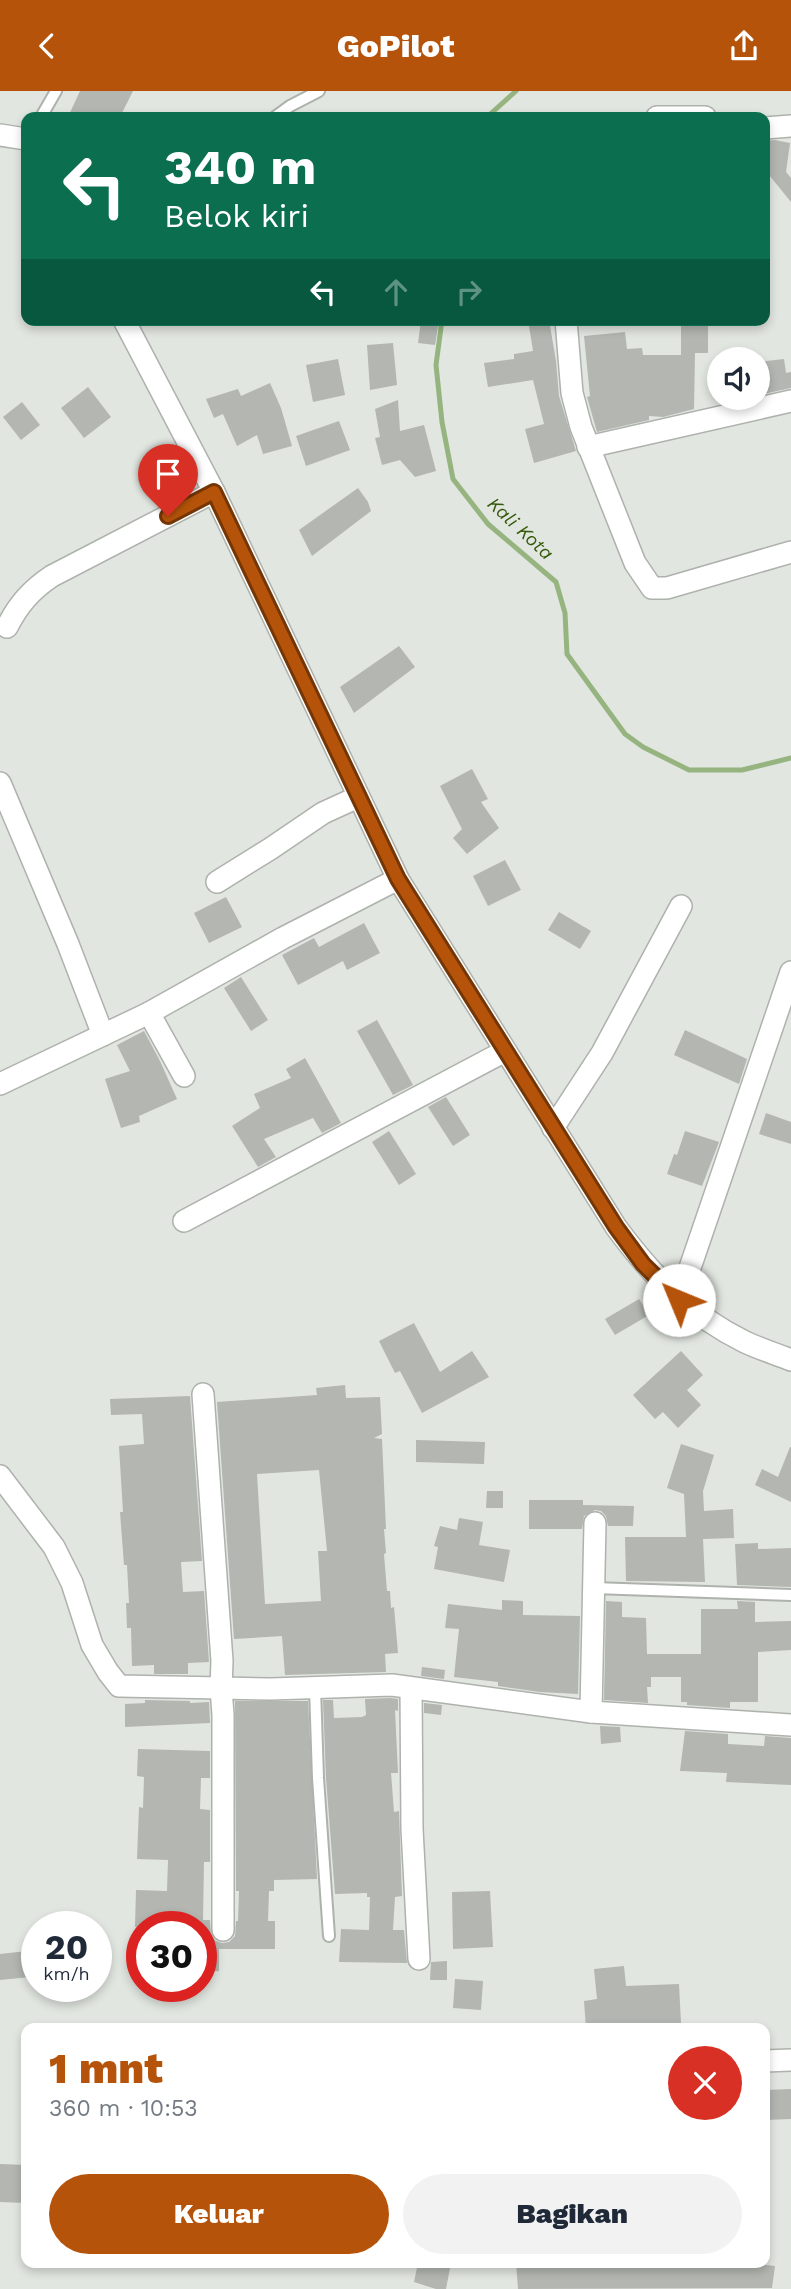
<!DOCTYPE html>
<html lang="id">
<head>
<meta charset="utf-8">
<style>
	body { margin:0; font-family:"Work Sans",sans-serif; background:#f2f2f3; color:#1f2937; height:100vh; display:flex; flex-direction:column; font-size:26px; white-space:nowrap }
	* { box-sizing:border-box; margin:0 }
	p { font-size:23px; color:#747a83 }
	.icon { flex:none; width:38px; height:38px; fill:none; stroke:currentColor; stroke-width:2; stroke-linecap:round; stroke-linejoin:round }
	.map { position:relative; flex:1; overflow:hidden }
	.drawer { position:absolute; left:21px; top:1932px; width:749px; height:245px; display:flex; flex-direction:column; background:#fff; border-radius:14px; box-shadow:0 4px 10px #0003 }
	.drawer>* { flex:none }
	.guide { position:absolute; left:21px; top:21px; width:749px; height:214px; border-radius:14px; box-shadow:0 4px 10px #0003; background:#0b6e4f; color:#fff; overflow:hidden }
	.buttons { position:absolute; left:707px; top:256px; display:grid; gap:14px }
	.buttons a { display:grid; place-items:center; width:63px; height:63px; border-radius:50%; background:#fff; box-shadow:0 4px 10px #0003; font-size:35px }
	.speed { position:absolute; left:21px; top:1820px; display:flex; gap:14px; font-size:35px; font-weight:700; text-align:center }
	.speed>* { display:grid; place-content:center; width:91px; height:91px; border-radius:50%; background:#fff; box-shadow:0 4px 10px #0003; line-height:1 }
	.speed small { font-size:18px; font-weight:400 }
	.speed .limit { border:10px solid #d22; background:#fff; color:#111 }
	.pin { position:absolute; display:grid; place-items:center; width:60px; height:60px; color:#fff; margin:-72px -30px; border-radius:50% 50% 50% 0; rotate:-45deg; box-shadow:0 0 7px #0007 }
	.pin .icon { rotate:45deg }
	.me { position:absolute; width:77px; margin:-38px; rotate:315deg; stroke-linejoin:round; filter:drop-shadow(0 0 5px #0008) }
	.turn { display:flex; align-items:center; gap:24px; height:147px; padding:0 28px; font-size:32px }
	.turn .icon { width:91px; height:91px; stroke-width:2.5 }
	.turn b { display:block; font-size:49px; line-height:60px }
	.lanes { display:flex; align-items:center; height:66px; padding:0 28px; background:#0003; justify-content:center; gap:35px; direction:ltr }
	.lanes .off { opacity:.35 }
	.round { display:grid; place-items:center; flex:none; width:74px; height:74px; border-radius:37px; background:#f2f2f3 }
	.headline { display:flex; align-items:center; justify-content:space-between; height:119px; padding:0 28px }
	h1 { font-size:42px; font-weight:800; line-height:52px; color:#b45309 }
	.primary-button { display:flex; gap:14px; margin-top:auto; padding:14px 28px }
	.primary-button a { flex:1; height:80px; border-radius:42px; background:#b45309; color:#fff; font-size:28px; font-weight:800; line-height:80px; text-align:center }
	.primary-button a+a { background:#f2f2f3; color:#1f2937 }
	header { display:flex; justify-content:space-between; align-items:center; height:91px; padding:0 28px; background:#b45309; color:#fff; font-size:32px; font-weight:800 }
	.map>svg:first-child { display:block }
</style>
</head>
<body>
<header><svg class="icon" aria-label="back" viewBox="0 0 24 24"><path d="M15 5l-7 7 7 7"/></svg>GoPilot<svg class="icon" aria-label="share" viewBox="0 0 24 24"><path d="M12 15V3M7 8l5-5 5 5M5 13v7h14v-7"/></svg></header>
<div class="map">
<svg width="791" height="2198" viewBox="0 0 791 2198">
	<rect width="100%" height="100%" fill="#e2e6e0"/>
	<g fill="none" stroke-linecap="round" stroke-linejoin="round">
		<!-- stream -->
		<g stroke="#96b47f" stroke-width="5">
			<path d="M487,26l29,-26"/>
			<path d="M442,229l-6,45 6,57 11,57 35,45 68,58 9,31 2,41 58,80 18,13 46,23h53l49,-12"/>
		</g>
	</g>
	<!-- building -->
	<g fill="#b3b6b1" fill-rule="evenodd">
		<path d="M80,0h53l-13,26h-52z"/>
		<path d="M775,49l15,3 -4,29 5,6v24l-26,-32v-29z"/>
		<path d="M421,229h18l-4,25 -17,-2z"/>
		<path d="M528,229h21l7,41 3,35 17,55 -42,12 -9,-34 19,-5 -11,-44 -45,7 -4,-24 30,-4v-5l19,-3z"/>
		<path d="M681,229h27v33h-13l-1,56 -31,8 -14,-1v4l-52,12 -10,-35 3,-1 -6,-60 41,-4 2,17 15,-1 1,7h38z"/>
		<path d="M393,252l4,42 -27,5 -3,-45z"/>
		<path d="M338,268l7,36 -32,7 -7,-37z"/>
		<path d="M784,268l2,14 5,-1v16l-33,7v-33z"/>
		<path d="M270,292l11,25 11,38 -29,8 -6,-19 -20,11 -14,-32 -9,4 -8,-19 32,-10 3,7z"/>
		<path d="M88,296l23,30 -27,21 -23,-30z"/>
		<path d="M398,309l2,31 24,-6 12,46 -21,6 -15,-17 -18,5 -7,-27 5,-1 -5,-28z"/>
		<path d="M22,311l18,23 -19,15 -18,-23z"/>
		<path d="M339,330l11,29 -44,16 -10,-30z"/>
		<path d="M358,397l10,14 3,9 -59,45 -13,-26z"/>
		<path d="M399,555l16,21 -61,46 -14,-26z"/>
		<path d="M472,678l16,30 -7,3 18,26 -32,26 -14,-16 9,-9 -22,-43z"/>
		<path d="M505,769l16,30 -33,16 -15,-30z"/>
		<path d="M226,806l16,30 -33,16 -15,-30z"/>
		<path d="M559,821l32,19 -11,18 -32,-19z"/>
		<path d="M364,832l16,30 -33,17 -4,-9 -45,24 -16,-30 32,-17 5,9z"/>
		<path d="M241,886l27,43 -17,11 -27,-43z"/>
		<path d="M377,929l36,65 -20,10 -36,-64z"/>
		<path d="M685,939l62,29 -8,25 -65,-29z"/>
		<path d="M144,940l16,30 17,38 -38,17 1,6 -19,6 -16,-49 25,-8 -13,-26z"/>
		<path d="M305,967l36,65 -19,10 -9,-15 -49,21 12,18 -18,10 -26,-41 28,-18 -6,-14 37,-16 -5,-9z"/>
		<path d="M446,1006l24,38 -17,11 -25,-39z"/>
		<path d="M766,1022l25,9v22l-32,-10z"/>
		<path d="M389,1040l27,43 -17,11 -27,-43z"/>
		<path d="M685,1040l34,11 -17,44 -35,-12 7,-20 3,1z"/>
		<path d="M639,1208l10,16 -34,20 -10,-16z"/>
		<path d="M414,1232l26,49 32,-21 17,26 -67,36 -22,-42 -5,2 -16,-32z"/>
		<path d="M681,1260l22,24 -16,15 14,15 -23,23 -15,-16 -8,7 -22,-24z"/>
		<path d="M345,1294l1,13 34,-1 2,37 -8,4 8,1 4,90h-2l2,24 -2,1 3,37h3l1,17 3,-1 4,46 -13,1 1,18 -101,3 -3,-39 -48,3 -17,-237 100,-7 -1,-7zM319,1379l8,81h-9l3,50 -56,3 -8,-130z"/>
		<path d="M190,1305l12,165 -21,1 2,30 21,-1 5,71 -21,1v11h-34v-9l-22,1 -1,-38h-4l-1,-25h3l-2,-38h-3l-4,-53h3l-4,-66 25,-2 -2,-30 -31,1 -1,-16z"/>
		<path d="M416,1349l69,2 -1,22 -68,-2z"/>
		<path d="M681,1353l33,11 -11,36 1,20 29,-2 1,29 -31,1 2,43 -79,-1 -1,-44h61l-2,-43 -17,-6z"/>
		<path d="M790,1356h1v55l-36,-17 7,-16 16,8z"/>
		<path d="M487,1400h16v17h-17z"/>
		<path d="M529,1409h54v5l51,1 -1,20h-25l-2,-10 -5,-5 -6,-1 -11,6 -2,13h-53z"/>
		<path d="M459,1427l24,4 -4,23 31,5 -6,32 -70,-13 4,-22 -4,-1 6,-20 17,4z"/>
		<path d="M758,1452v6l33,-1v39l-54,-2 -2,-41z"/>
		<path d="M502,1509l21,1v14l57,1 -2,78 -38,-2 -42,-6v-4l-44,-5 5,-48 -14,-1 3,-24 54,6z"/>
		<path d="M606,1510l16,1v15l24,1 1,36h54v-45h37l-1,-8 18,1v20l36,-1v29l-33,2v50h-28v6l-43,-3v-3h-6v-25h-30v10h-4l1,16 -44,-3z"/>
		<path d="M422,1576l23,3 -1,9 -23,-3z"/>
		<path d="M391,1607l7,1v12l-3,-1 3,63h-7l3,39 5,-1 3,85 -7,1 -2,33h11l3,33 -68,-1 2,-33 28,1 1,-33h-3v-4l-32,1 -9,-116 -3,-78h10l1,18 28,-1 4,-2 -1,-16z"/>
		<path d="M145,1609l45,1v2l19,-1 1,21 -85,4v-23l20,-1z"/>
		<path d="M235,1610h73l9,178 -43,1v11h-5l-1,30h7v28h-56v22l-18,1v-45h-66l1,-37 31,1 1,-31 -31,-1 2,-52 4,1 1,-31 -7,-1 1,-27 72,2v27h-9l-1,31 10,1v52h-6l-1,58h7l1,16 5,5 6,2 7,-1 6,-6 1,-15h2l1,-30h-3z"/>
		<path d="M424,1612l18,2 -1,10 -17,-2z"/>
		<path d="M600,1635l20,1 1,15 -20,2z"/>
		<path d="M685,1640l43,3v10l36,2 1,-10 26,2v47l-65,-3 1,-9 -47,-2z"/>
		<path d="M490,1800l3,56 -40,2 -1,-57z"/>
		<path d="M27,1860l3,26 -30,3v-26z"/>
		<path d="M447,1870v19h-17l1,-18z"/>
		<path d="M624,1875l2,20 53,-2 2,39 -62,5h-33l-2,-27 13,-2 -3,-30z"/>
		<path d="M455,1888l28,2 -2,29 -28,-2z"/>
		<path d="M791,1998v30l-26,1v-30z"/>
		<path d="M0,2073l26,1v38l-26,-1z"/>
		<path d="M418,2172h33l-5,26h-10l-22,-7z"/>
		<path d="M516,2172h28v2l93,-2v2l113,-2 25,3 -3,22 -254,1z"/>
	</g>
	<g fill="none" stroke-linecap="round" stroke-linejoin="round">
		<defs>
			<g id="lane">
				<path d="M41,26l15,-26"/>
				<path d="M275,26l15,-11 29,-15"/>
				<path d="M594,1497l197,7"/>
				<path d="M315,1597l3,90 11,158"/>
			</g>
			<g id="street">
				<path d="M657,26h48"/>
				<path d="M765,37l26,-2"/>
				<path d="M0,44l26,4"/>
				<path d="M124,229l90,172 184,387 218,348c36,49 74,88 129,115 15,7 31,12 46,18"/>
				<path d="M566,229l6,73 9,34 54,136 17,25h15l124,-36"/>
				<path d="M588,356l203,-46"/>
				<path d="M7,536c11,-22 24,-37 45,-51l162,-84"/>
				<path d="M0,692l68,161 35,91"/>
				<path d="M217,791l53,-33 53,-36 35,-16"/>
				<path d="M149,922l35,63"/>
				<path d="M0,993l149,-71 134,-75 115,-59"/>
				<path d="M553,1037l49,-75 79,-147"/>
				<path d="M184,1130l321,-170"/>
				<path d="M679,1209l112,-328"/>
				<path d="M0,1385l54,71 18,36 20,62 16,27 11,14 102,2 1,-27 -19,-267"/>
				<path d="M411,1597l1,141 7,130"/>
				<path d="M591,1621l4,-189"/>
				<path d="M223,1839v-215l-2,-27 50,1 121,-4 199,27 200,13"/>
				<path d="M765,1970l26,-1"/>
			</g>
		</defs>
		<!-- lane casing -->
		<use href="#lane" stroke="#aeb2ac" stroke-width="14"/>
		<!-- street casing -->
		<use href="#street" stroke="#aeb2ac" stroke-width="24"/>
		<!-- lane -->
		<use href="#lane" stroke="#fff" stroke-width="10"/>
		<!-- street -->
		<use href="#street" stroke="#fff" stroke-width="21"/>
	</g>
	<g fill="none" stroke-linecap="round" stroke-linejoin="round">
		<defs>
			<path id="route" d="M168,425l46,-24 184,387 218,348 27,37 36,36"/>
		</defs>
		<!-- route casing -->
		<use href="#route" stroke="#753606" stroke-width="18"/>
		<!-- route -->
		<use href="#route" stroke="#b45309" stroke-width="12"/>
	</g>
	<g text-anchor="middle" stroke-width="5" stroke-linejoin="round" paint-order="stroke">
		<!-- water labels -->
		<g font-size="19" font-style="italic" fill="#355a0b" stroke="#e2e6e0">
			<text transform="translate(521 437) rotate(43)" y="7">Kali Kota</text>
		</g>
	</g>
</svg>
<div class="buttons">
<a><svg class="icon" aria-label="sound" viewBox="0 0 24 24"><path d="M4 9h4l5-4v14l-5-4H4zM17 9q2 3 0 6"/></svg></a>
</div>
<div class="speed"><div>20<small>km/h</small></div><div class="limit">30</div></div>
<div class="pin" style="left:168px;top:425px;background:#d93025"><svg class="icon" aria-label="arrive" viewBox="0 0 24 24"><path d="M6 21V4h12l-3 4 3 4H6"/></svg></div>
<svg class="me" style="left:679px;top:1209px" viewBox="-20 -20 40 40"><circle r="19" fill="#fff"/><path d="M0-13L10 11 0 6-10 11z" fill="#b45309"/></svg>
<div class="guide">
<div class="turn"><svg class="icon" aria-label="left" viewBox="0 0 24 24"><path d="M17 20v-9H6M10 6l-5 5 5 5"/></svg><div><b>340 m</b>Belok kiri</div></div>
<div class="lanes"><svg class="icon" aria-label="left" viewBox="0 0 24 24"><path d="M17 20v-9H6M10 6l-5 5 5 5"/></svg><svg class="icon off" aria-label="ahead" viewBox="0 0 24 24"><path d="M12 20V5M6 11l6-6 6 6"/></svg><svg class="icon off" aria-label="right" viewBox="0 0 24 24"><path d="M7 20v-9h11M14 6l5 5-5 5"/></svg></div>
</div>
<section class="drawer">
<div class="headline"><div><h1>1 mnt</h1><p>360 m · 10:53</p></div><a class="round" style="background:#d93025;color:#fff"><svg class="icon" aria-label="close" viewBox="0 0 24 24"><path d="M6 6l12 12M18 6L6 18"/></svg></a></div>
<div class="primary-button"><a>Keluar</a><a>Bagikan</a></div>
</section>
</div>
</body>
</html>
